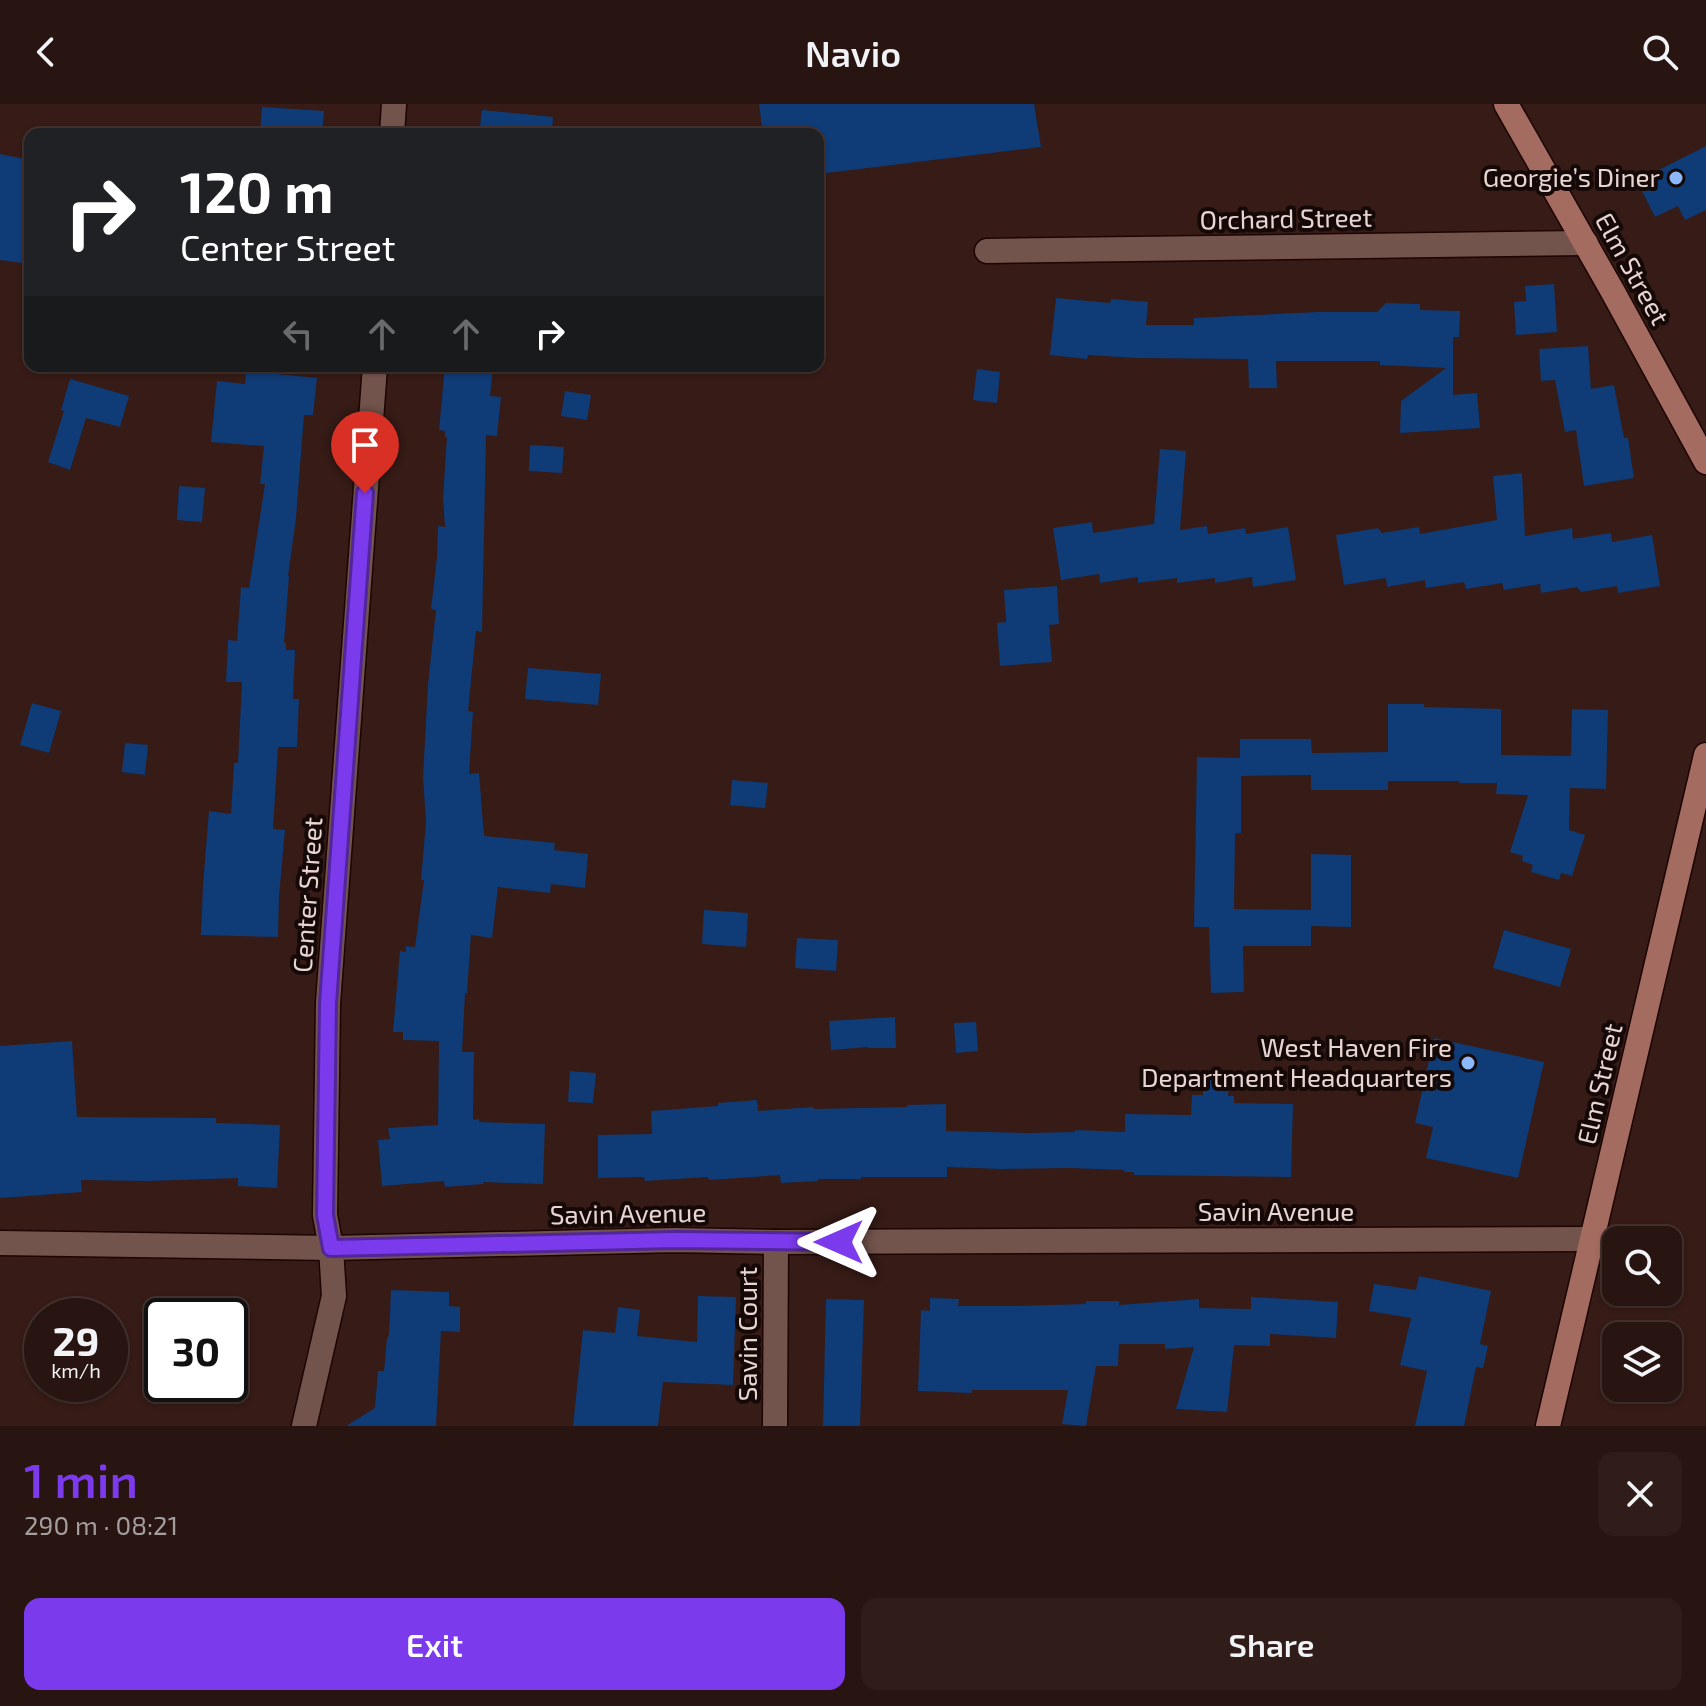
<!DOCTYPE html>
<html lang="en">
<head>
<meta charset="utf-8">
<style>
	body { margin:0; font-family:"Exo 2",sans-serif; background:#301d19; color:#f1f3f6; height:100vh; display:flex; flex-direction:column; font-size:30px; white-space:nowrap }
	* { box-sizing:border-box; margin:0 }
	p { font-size:26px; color:#a59e9f }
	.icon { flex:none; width:44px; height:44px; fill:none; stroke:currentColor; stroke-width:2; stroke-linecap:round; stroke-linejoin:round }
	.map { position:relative; height:1322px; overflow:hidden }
	.details { display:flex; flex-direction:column; background:#281410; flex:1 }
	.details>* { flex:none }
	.hud { position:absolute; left:24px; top:24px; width:800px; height:244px; border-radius:16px; box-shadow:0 2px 6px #0004,0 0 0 2px #443330; background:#202124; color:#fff; overflow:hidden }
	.tools { position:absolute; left:1602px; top:1122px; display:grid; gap:16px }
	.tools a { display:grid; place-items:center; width:80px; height:80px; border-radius:16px; background:#281410; box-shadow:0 2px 6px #0004,0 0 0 2px #443330; font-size:40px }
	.speed { position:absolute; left:24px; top:1194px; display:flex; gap:16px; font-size:40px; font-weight:700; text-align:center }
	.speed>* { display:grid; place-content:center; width:104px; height:104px; border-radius:50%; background:#281410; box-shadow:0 2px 6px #0004,0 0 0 2px #443330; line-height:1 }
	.speed small { font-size:20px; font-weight:400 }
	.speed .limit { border:4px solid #111; border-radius:12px; background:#fff; color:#111 }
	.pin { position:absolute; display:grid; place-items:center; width:68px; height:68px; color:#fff; margin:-82px -34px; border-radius:50% 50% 50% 0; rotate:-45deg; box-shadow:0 0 8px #0007 }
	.pin .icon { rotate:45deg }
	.me { position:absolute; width:88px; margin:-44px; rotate:270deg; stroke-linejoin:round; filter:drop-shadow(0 0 6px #0008) }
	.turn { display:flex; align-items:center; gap:28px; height:168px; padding:0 24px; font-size:36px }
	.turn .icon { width:104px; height:104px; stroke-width:2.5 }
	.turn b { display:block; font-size:56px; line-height:68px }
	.lanes { display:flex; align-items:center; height:76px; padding:0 24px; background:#0003; justify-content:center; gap:40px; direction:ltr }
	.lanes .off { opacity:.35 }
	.round { display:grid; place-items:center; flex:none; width:84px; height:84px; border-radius:16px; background:#301d19 }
	.head { display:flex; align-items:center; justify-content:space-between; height:136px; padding:0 24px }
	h1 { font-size:48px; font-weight:600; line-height:60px; color:#7c3aed }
	.button { display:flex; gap:16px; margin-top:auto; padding:16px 24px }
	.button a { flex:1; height:92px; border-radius:16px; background:#7c3aed; color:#fff; font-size:32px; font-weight:600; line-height:92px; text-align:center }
	.button a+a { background:#301d19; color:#f1f3f6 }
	header { display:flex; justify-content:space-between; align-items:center; height:104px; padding:0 24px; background:#281410; font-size:36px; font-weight:600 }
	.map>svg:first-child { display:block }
</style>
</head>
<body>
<header><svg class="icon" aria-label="back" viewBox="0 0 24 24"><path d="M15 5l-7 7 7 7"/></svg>Navio<svg class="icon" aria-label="search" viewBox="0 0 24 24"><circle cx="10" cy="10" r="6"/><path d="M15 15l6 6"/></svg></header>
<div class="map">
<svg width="1706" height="1322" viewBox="0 0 1706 1322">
	<rect width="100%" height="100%" fill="#361b16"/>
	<!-- building -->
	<g fill="#0f3b76">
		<path d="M759,0h275l7,43 -223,27v-40h-55z"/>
		<path d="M262,3l62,4 -2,23h-62z"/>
		<path d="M482,6l71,7 -1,17h-73z"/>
		<path d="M1706,42v64l-21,10 -7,-14 -23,11 -18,-36z"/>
		<path d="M0,50l30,6v104l-30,-4z"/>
		<path d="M1554,180l3,48 -41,3 -2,-33 12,-1 -1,-15z"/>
		<path d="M1056,194l54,5 1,-4 37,3 -2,23h48v-7l124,-6h59l9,-9 34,1v6l40,1 -1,26h-6v58l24,-2 3,35 -80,5 1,-32 45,-33 -66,-3v-4h-104l1,27h-28l-1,-29 -111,-1 -49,-3 -1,4 -37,-4z"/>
		<path d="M1588,242l3,43 23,-4 10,53h4l6,40 -50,8 -8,-56 -11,2 -10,-52 -14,1 -2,-32z"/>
		<path d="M445,262h48l-3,30 11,1 -4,39 -11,-1 -4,197 -6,-1 -8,80 5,1 -4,62 10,-1 5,63 71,7 -1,7 34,4 -3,34 -34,-4 -1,9 -52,-6 -6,51 -21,-3 -4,58h-2l-3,59h12l-1,68 6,-1v3l66,2 -2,60 -60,-2v2l-38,3 -1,-6 -62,5 -4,-46 12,-1 -2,-11 50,-3 1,-84 -36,-1v-8h-10l7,-81 6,1v-6l9,1 9,-67h-3l5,-58 -3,-44 5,-94 8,-74 -5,-1 6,-52 1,-31 7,1 -2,-29 4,-61h-2v-6l-6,-1z"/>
		<path d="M977,265l23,3 -3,31 -24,-3z"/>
		<path d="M246,267l71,7 -4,37h-9l-8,103 -8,58h1l-5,67h2v7h9l-2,49h6l-2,48h-19l-5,82 12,1 -6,66 -1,41 -77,-2 2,-50 6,-74 22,3 3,-51h4l4,-81h-16l2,-42 9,1 4,-54 8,1 16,-104h-5l4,-38 -53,-4 6,-61 28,3z"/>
		<path d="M70,275l59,17 -9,31 -34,-9 -16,52 -22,-8 16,-51 -3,-1z"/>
		<path d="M565,287l26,4 -4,25 -26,-4z"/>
		<path d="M530,341l34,2 -2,26 -33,-2z"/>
		<path d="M1160,345l26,2 -6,79 27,-4 1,8 37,-6 1,6 42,-7 8,53 -43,7 -1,-10 -37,6v-5l-38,5v-5l-39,5v-6l-38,6 -1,-9 -38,6 -8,-52 39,-6 1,11 61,-9z"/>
		<path d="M1522,369l3,63 47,-8 1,11 38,-6 1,9 40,-7 8,51 -42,7 -1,-7 -36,6 -4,-5 -36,6 -1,-9 -36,6 -2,-7 -36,6 -2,-7 -38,6 -1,-8 -38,7 -1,-9 -42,7 -8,-50 42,-7 4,5 37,-6 1,7 77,-14 -4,-44z"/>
		<path d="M179,382l26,2 -3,34 -25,-2z"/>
		<path d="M1057,482l2,38 -10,1 3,37 -52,4 -3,-43 9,-1 -2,-32z"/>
		<path d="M528,564l73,6 -3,31 -73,-6z"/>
		<path d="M32,599l29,8 -12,42 -29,-8z"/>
		<path d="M1388,600h36v3l77,2v46l70,1 1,-47 36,1 -2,79 -36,-1 -1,42 16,5 -13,41 -11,-3 -2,7 -28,-8 2,-7 -11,-4 1,-5 -13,-4 18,-57 -32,-1 1,-11h-38v-2h-71v9h-77v-15l-70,1v57h-6l-1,76 77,1v36h-68l1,46 -33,1 -2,-66h-15l3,-170 43,1v-19h71l1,14 76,-1z"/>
		<path d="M125,639l23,2 -3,30 -23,-3z"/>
		<path d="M732,676l36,3 -3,25 -35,-3z"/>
		<path d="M1311,750l40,1v72l-40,-1z"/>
		<path d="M704,806l44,3 -2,34 -44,-3z"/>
		<path d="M1504,826l67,19 -11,38 -67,-19z"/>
		<path d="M797,834l41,2 -2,31 -41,-3z"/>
		<path d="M895,913l1,31h-28v-1l-37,3 -2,-29z"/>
		<path d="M976,918l2,29 -22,2 -2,-30z"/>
		<path d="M1434,934l110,24 -26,116 -92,-20 7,-31 -18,-4z"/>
		<path d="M72,937l5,76 139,1v5l64,2 -3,63 -39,-2v-8l-91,3 -66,-1 1,12 -82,6v-152z"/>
		<path d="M570,967l26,2 -3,30 -25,-1z"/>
		<path d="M1203,971h26l-1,21h6v7l59,1 -2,73 -157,-2v-3h-10v-2l-55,-2 -68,1 -54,-2v10h-86v2h-43v2l-37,2 -1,-8 -71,5 -1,-3 -63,4 -1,-4 -46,1v-43l54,-1 -1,-23 67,-5v-3l39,-3 1,11 55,-4 1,2 93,-2v-2l39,-1v27l82,2 47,-1v-2l50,2v-18l66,1 1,-20h11z"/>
		<path d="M1419,1172l72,15 -11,53 8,2 -5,22 -7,-1 -12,59h-49l12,-55 -27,-6 11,-47 -42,-7 5,-27 42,6z"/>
		<path d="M391,1186l58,2v14l11,1v25l-19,-1 -5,95h-90l29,-18 3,-37h6l3,-32 2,-4z"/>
		<path d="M698,1192l38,1 -3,88 -70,-3 -5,44h-85l10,-96 32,3 3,-26 22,3 -3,26 60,6z"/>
		<path d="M1251,1193l87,5 -2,36 -66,-4v12l-36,-1 -7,67 -51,-3 18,-62 -29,2v-5h-46l-1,22h-22l-10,60 -24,-2 6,-34h-96v3l-54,-2 3,-81 9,1v-13l29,1 -1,7h58l70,-2v-3h33v4l80,-6v9l52,1z"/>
		<path d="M826,1195l38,1 -4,126h-37z"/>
	</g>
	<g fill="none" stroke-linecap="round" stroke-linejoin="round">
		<defs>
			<g id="minor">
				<path d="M392,30l2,-30"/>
				<path d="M987,147l599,-8"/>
				<path d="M0,1139l331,5 344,-8 101,2 816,-3"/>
				<path d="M304,1322l30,-130 -3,-48 -6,-33 3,-212 47,-637"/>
				<path d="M775,1322l1,-184"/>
			</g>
			<g id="major">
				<path d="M1506,0l107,188 93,170"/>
				<path d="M1548,1322l158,-671"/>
			</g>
		</defs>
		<!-- minor casing -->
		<use href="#minor" stroke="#1c0503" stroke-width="27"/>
		<!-- major casing -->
		<use href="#major" stroke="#1c0503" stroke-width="27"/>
		<!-- minor -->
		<use href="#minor" stroke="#73544d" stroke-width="24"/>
		<!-- major -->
		<use href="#major" stroke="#a46b60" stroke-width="24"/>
	</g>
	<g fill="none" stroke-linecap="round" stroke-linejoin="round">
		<defs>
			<path id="route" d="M365,389l-37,510 -3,212 6,33 344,-8 164,2"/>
		</defs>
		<!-- route casing -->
		<use href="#route" stroke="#51269a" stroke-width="20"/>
		<!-- route -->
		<use href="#route" stroke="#7c3aed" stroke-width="14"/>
	</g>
	<!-- markers -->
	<g fill="#8bb9fc" stroke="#150907" stroke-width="3">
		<circle cx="1676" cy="74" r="8"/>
		<circle cx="1468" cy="959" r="8"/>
	</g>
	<g text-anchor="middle" stroke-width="8" stroke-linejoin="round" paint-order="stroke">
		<!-- poi labels -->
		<g font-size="26" fill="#e8d5d1" stroke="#150907" text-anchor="end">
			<text x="1660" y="83">Georgie’s Diner</text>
			<text x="1452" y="953">West Haven Fire<tspan x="1452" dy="30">Department Headquarters</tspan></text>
		</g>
		<!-- street labels -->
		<g font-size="26" fill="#e8d5d1" stroke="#150907">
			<text transform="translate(1286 115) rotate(-1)" y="9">Orchard Street</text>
			<text transform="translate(1632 165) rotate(61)" y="9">Elm Street</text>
			<text transform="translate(308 791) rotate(-86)" y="9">Center Street</text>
			<text transform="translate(1600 980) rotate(-77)" y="9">Elm Street</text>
			<text x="1276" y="1117">Savin Avenue</text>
			<text transform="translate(628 1110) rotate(-1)" y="9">Savin Avenue</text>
			<text transform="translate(748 1230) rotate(-90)" y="9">Savin Court</text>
		</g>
	</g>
</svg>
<div class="tools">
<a><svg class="icon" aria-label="search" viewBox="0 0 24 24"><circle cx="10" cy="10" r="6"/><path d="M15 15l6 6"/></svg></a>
<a><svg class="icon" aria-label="layers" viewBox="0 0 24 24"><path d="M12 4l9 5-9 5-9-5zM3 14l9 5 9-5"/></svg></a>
</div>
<div class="speed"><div>29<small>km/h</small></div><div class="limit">30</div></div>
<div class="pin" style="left:365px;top:389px;background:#d93025"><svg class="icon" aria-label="arrive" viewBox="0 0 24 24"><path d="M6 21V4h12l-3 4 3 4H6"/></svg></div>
<svg class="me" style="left:839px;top:1138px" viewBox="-20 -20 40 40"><path d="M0-17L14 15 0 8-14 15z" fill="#7c3aed" stroke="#fff" stroke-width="4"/></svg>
<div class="hud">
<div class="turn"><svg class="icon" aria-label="right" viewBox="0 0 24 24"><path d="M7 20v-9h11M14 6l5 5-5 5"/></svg><div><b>120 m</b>Center Street</div></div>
<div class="lanes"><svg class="icon off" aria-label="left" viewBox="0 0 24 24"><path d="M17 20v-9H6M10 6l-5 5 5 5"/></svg><svg class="icon off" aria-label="ahead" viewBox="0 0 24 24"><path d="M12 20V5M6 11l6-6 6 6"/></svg><svg class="icon off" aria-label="ahead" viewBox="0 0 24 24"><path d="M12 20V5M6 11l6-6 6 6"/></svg><svg class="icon" aria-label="right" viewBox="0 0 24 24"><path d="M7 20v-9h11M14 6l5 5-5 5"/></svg></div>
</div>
</div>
<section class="details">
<div class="head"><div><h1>1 min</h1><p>290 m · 08:21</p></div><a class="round"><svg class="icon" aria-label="close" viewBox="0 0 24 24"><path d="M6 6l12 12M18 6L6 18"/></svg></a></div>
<div class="button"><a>Exit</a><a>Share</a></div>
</section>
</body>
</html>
